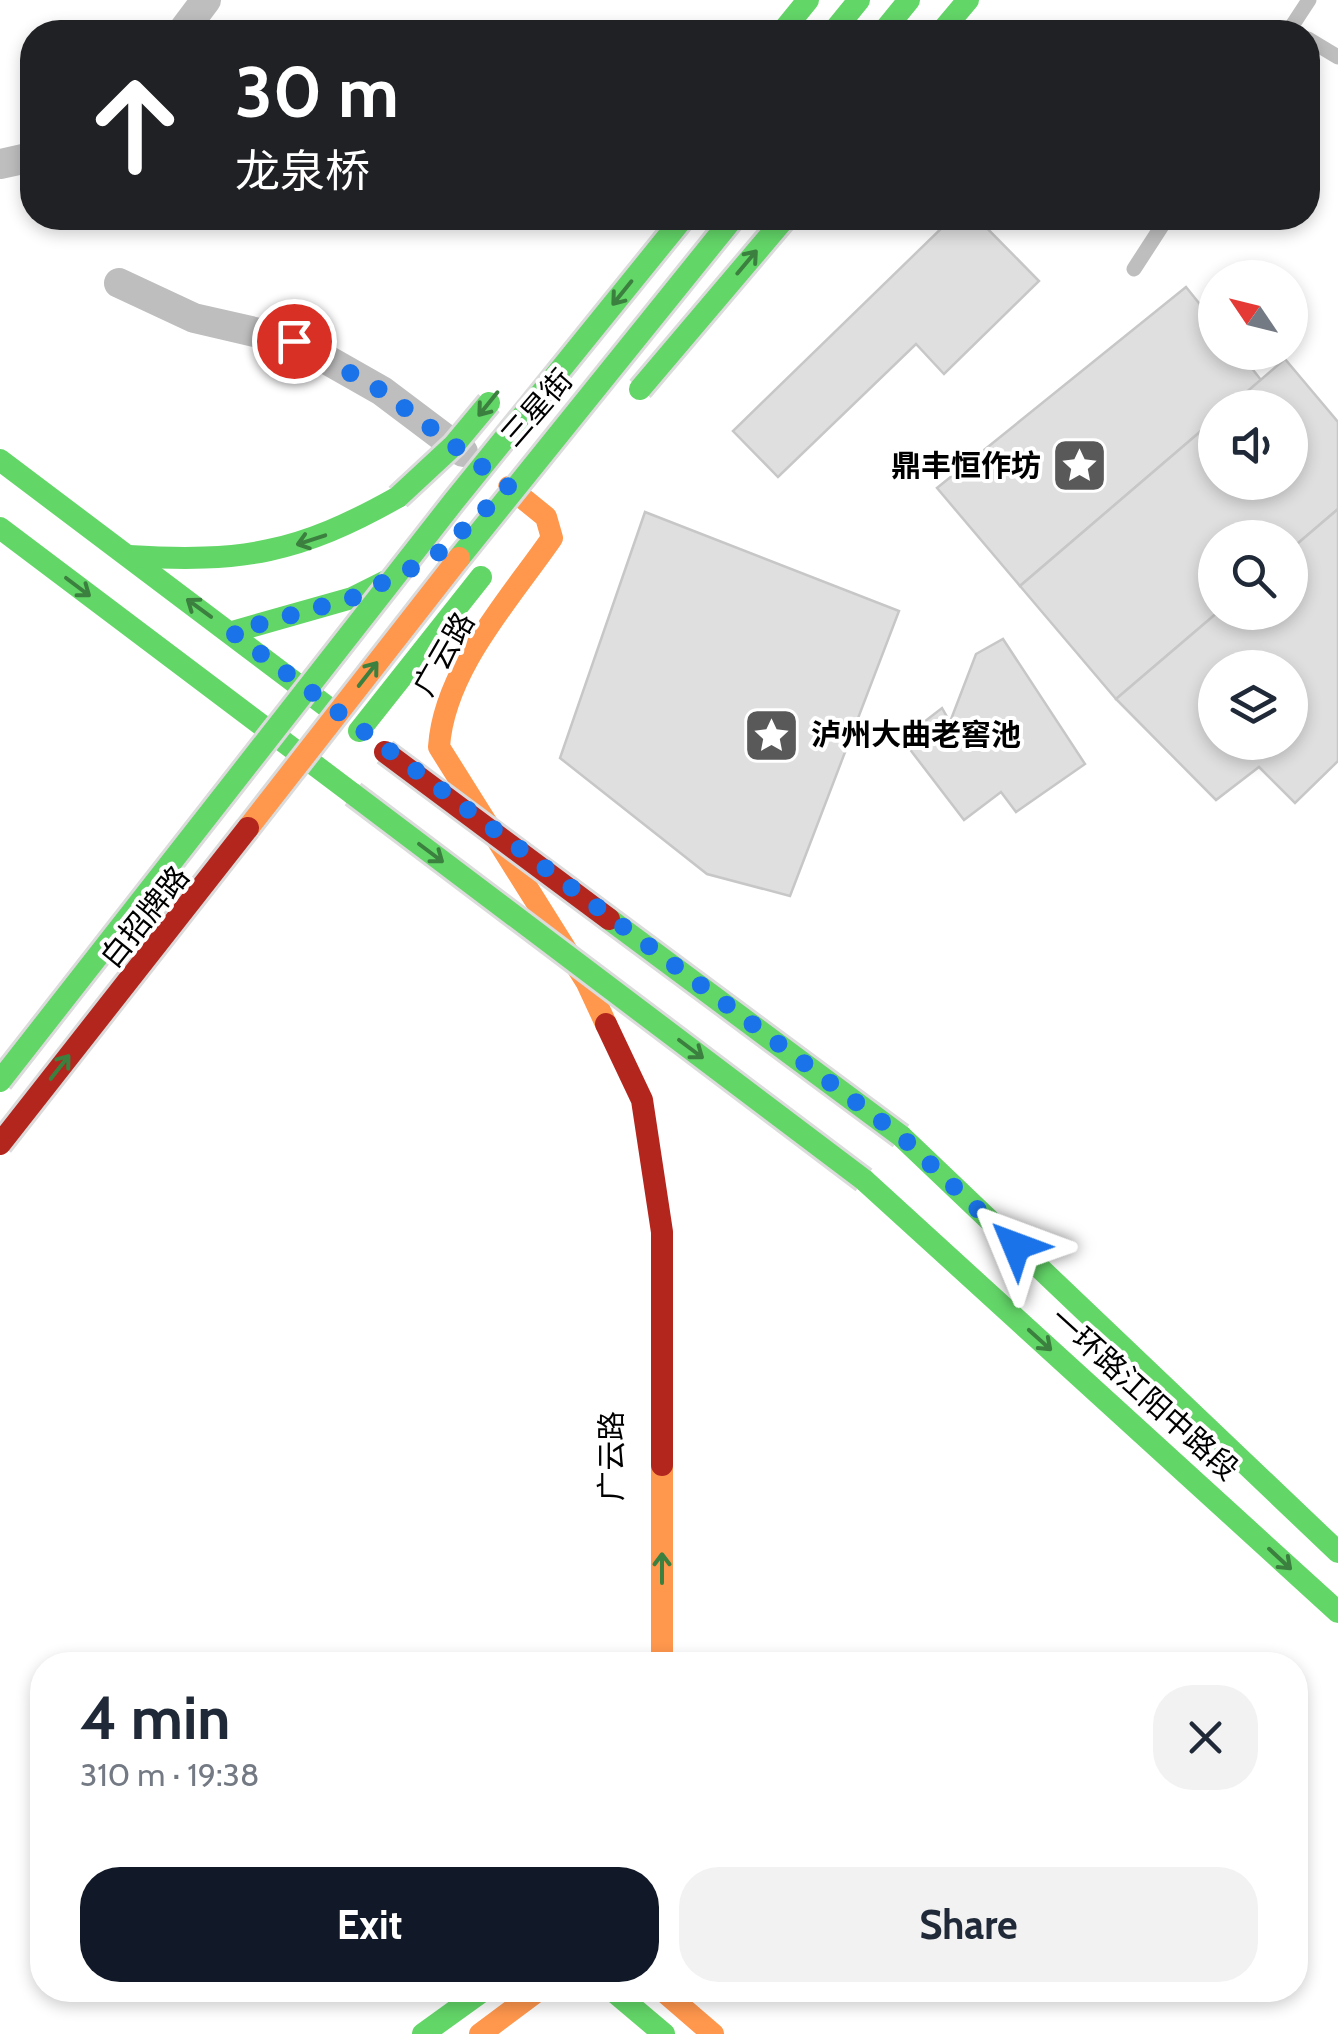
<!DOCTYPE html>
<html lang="en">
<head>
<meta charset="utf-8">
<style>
	body { margin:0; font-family:Cabin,"Noto Sans SC",sans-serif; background:#f2f2f3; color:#1f2937; height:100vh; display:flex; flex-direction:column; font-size:38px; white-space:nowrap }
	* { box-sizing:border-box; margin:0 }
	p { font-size:32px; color:#747a83 }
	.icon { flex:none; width:55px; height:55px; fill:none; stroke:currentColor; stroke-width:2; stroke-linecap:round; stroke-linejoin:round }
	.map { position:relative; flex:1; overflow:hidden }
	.sheet { position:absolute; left:30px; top:1652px; width:1278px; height:350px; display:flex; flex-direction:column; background:#fff; border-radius:40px; box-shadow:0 5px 15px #0003 }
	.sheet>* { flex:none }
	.banner { position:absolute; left:20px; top:20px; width:1300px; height:210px; border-radius:40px; box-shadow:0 5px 15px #0003; background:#202124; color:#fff; overflow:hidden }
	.needle { width:65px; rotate:305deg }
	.tools { position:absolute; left:1198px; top:260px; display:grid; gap:20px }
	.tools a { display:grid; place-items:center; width:110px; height:110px; border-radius:50%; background:#fff; box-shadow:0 5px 15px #0003; font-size:50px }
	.pin { position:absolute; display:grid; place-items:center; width:85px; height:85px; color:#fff; margin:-42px; border:5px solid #fff; border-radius:50%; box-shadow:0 2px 10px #0007 }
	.me { position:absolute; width:110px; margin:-55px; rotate:314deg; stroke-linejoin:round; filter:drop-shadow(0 0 8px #0008) }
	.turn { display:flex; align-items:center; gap:35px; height:210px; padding:0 50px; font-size:45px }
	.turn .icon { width:130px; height:130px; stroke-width:2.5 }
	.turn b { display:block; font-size:70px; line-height:85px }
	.round { display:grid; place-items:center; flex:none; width:105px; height:105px; border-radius:40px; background:#f2f2f3 }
	.head { display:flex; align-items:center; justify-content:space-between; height:170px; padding:0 50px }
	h1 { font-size:60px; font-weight:700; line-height:75px }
	.cta { display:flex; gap:20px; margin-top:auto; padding:20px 50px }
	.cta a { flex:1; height:115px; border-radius:40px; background:#111827; color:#fff; font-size:40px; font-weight:700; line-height:115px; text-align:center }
	.cta a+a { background:#f2f2f3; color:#1f2937 }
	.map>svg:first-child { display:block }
</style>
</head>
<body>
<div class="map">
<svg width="1338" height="2034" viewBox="0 0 1338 2034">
	<rect width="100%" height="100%" fill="#fff"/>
	<!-- building -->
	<g fill="#dfdfdf" stroke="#c7c7c7" stroke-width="2.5" fill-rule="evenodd">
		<path d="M952,218h25l62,63 -95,93 -28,-30 -138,133 -45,-46z"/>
		<path d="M1186,287l29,36v29h24l22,28 -33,28h-13v11l-195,167 -83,-98z"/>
		<path d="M1285,359l53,63v87l-48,41v-12h-75l3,74 -102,87 -96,-113 195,-167v63h75v-74h-62z"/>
		<path d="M1338,509v252l-43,42 -36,-36 -43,33 -100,-101 102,-87h72v-62zM1215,668h75v74h-75z"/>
		<path d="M645,512l254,99 -109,285 -83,-22 -147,-116z"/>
		<path d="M1003,639l82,125 -69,48 -15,-20 -37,28 -62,-81 40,-31 8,14 26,-68z"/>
	</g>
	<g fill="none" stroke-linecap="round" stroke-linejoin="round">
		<!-- lane -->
		<g stroke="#bebebe" stroke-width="15">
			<path d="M1288,32l21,-32"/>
			<path d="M1308,39l30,18"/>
			<path d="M1134,269l33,-51"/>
		</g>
		<!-- street -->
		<g stroke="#bebebe" stroke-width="30">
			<path d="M182,32l24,-32"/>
			<path d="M0,164l32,-7"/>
			<path d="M119,283l75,35 100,23 88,50 81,61"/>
		</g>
		<!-- fast -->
		<g stroke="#63d668" stroke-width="22">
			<path d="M782,32l26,-32"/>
			<path d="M833,32l26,-32"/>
			<path d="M883,32l26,-32"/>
			<path d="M941,32l27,-32"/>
			<path d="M0,460l334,252"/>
			<path d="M0,528l353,266"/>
			<path d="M129,556c113,7 170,-3 269,-59"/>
			<path d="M232,632l120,-34 40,-20"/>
			<path d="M359,731l122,-154"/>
			<path d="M901,1136l437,416"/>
			<path d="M864,1180l474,432"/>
			<path d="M612,1990l52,44"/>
			<path d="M423,2034l61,-44"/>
		</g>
		<!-- slow -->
		<g stroke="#ff974d" stroke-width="22">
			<path d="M509,487l37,30 6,21c-42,61 -108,132 -113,209l148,236 19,41"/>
			<path d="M662,1465v200"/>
			<path d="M662,1990l51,44"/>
			<path d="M480,2034l59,-44"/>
		</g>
		<!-- jam -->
		<path stroke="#b3261e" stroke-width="22" d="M606,1024l36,76 20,132v233"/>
		<defs>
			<g id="fast-bridge">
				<path d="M640,389l145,-171"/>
				<path d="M398,497l56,-52 35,-42"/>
				<path d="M459,558l274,-340"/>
				<path d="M353,794l511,386"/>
				<path d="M609,919l292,217"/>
				<path d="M0,1081l454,-580 229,-283"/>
			</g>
			<path id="slow-bridge" d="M248,828l211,-270"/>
			<g id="jam-bridge">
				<path d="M385,752l224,167"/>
				<path d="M0,1144l248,-316"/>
			</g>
		</defs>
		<!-- fast-bridge casing -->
		<use href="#fast-bridge" stroke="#dbdbdb" stroke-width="28" stroke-linecap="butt"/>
		<!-- slow-bridge casing -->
		<use href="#slow-bridge" stroke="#dbdbdb" stroke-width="28" stroke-linecap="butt"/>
		<!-- jam-bridge casing -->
		<use href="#jam-bridge" stroke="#dbdbdb" stroke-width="28" stroke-linecap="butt"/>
		<!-- fast-bridge -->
		<use href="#fast-bridge" stroke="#63d668" stroke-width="22"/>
		<!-- slow-bridge -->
		<use href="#slow-bridge" stroke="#ff974d" stroke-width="22"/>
		<!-- jam-bridge -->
		<use href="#jam-bridge" stroke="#b3261e" stroke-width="22"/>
	</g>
	<!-- one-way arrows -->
	<defs><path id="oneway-shaft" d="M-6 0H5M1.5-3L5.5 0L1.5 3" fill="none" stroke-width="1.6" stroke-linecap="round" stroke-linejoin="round" transform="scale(2.5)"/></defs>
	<g stroke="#3b803e">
		<use href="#oneway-shaft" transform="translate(747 262) rotate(-50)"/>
		<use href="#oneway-shaft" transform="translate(622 293) rotate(129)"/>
		<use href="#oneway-shaft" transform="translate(488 404) rotate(129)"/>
		<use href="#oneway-shaft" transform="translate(311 540) rotate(162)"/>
		<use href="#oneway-shaft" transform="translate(78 587) rotate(37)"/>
		<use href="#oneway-shaft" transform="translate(199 608) rotate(-144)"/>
		<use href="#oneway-shaft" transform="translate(368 674) rotate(-52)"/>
		<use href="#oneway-shaft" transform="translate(431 853) rotate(37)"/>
		<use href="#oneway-shaft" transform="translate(691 1049) rotate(37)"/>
		<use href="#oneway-shaft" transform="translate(60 1067) rotate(-52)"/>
		<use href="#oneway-shaft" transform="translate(1040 1340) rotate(42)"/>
		<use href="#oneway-shaft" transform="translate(1280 1559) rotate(43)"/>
		<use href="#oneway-shaft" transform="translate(662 1568) rotate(-90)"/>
	</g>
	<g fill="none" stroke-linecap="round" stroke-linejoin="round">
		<!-- route -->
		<path stroke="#1a73e8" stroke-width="18" stroke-dasharray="0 32.4" d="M294,341l88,50 127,96 -75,70 -82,41 -120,34 669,504 115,110"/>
	</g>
	<!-- icons -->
	<defs>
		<symbol id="sight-square" viewBox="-11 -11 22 22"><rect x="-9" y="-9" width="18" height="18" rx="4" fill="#595959" stroke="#fff"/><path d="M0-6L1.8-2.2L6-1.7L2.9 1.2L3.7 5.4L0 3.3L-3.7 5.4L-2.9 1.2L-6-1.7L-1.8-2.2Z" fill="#fff"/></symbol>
	</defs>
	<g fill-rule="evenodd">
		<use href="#sight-square" x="1048" y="434" width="63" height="63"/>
		<use href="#sight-square" x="740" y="704" width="63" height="63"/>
	</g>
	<g text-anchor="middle" stroke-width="8" stroke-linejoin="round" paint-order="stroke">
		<!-- street labels -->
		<g font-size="30" fill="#000" stroke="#fff">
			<text transform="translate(537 408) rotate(-49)" y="10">三星街</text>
			<text transform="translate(444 654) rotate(-60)" y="10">广云路</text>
			<text transform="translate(145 917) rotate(-51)" y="10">白招牌路</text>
			<text transform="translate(1144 1394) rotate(42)" y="10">一环路江阳中路段</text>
			<text transform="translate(612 1456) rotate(-90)" y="10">广云路</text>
		</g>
		<!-- poi labels -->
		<g font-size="30" font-weight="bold" fill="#000" stroke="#fff" text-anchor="end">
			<text x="1041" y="476">鼎丰恒作坊</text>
			<text x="811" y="745" text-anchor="start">泸州大曲老窖池</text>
		</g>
	</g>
</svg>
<div class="tools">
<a><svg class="needle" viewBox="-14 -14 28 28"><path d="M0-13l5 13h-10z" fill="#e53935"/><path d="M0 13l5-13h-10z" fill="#747a83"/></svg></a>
<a><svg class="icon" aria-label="sound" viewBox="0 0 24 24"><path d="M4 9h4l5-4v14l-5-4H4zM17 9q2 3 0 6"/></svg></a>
<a><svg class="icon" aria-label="search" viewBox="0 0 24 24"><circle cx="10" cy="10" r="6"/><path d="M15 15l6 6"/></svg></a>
<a><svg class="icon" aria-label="layers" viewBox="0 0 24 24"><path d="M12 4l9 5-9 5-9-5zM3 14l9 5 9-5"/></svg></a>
</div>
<div class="pin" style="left:294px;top:341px;background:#d93025"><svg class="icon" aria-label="arrive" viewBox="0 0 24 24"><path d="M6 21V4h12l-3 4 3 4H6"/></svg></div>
<svg class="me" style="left:1016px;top:1246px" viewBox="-20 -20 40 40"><path d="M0-17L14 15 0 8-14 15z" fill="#1a73e8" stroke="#fff" stroke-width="4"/></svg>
<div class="banner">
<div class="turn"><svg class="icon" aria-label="ahead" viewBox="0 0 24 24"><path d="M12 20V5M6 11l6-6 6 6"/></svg><div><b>30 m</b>龙泉桥</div></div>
</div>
<section class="sheet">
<div class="head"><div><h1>4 min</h1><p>310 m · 19:38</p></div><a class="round"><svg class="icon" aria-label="close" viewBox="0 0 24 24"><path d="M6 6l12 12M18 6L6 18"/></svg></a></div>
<div class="cta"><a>Exit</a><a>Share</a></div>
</section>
</div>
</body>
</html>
